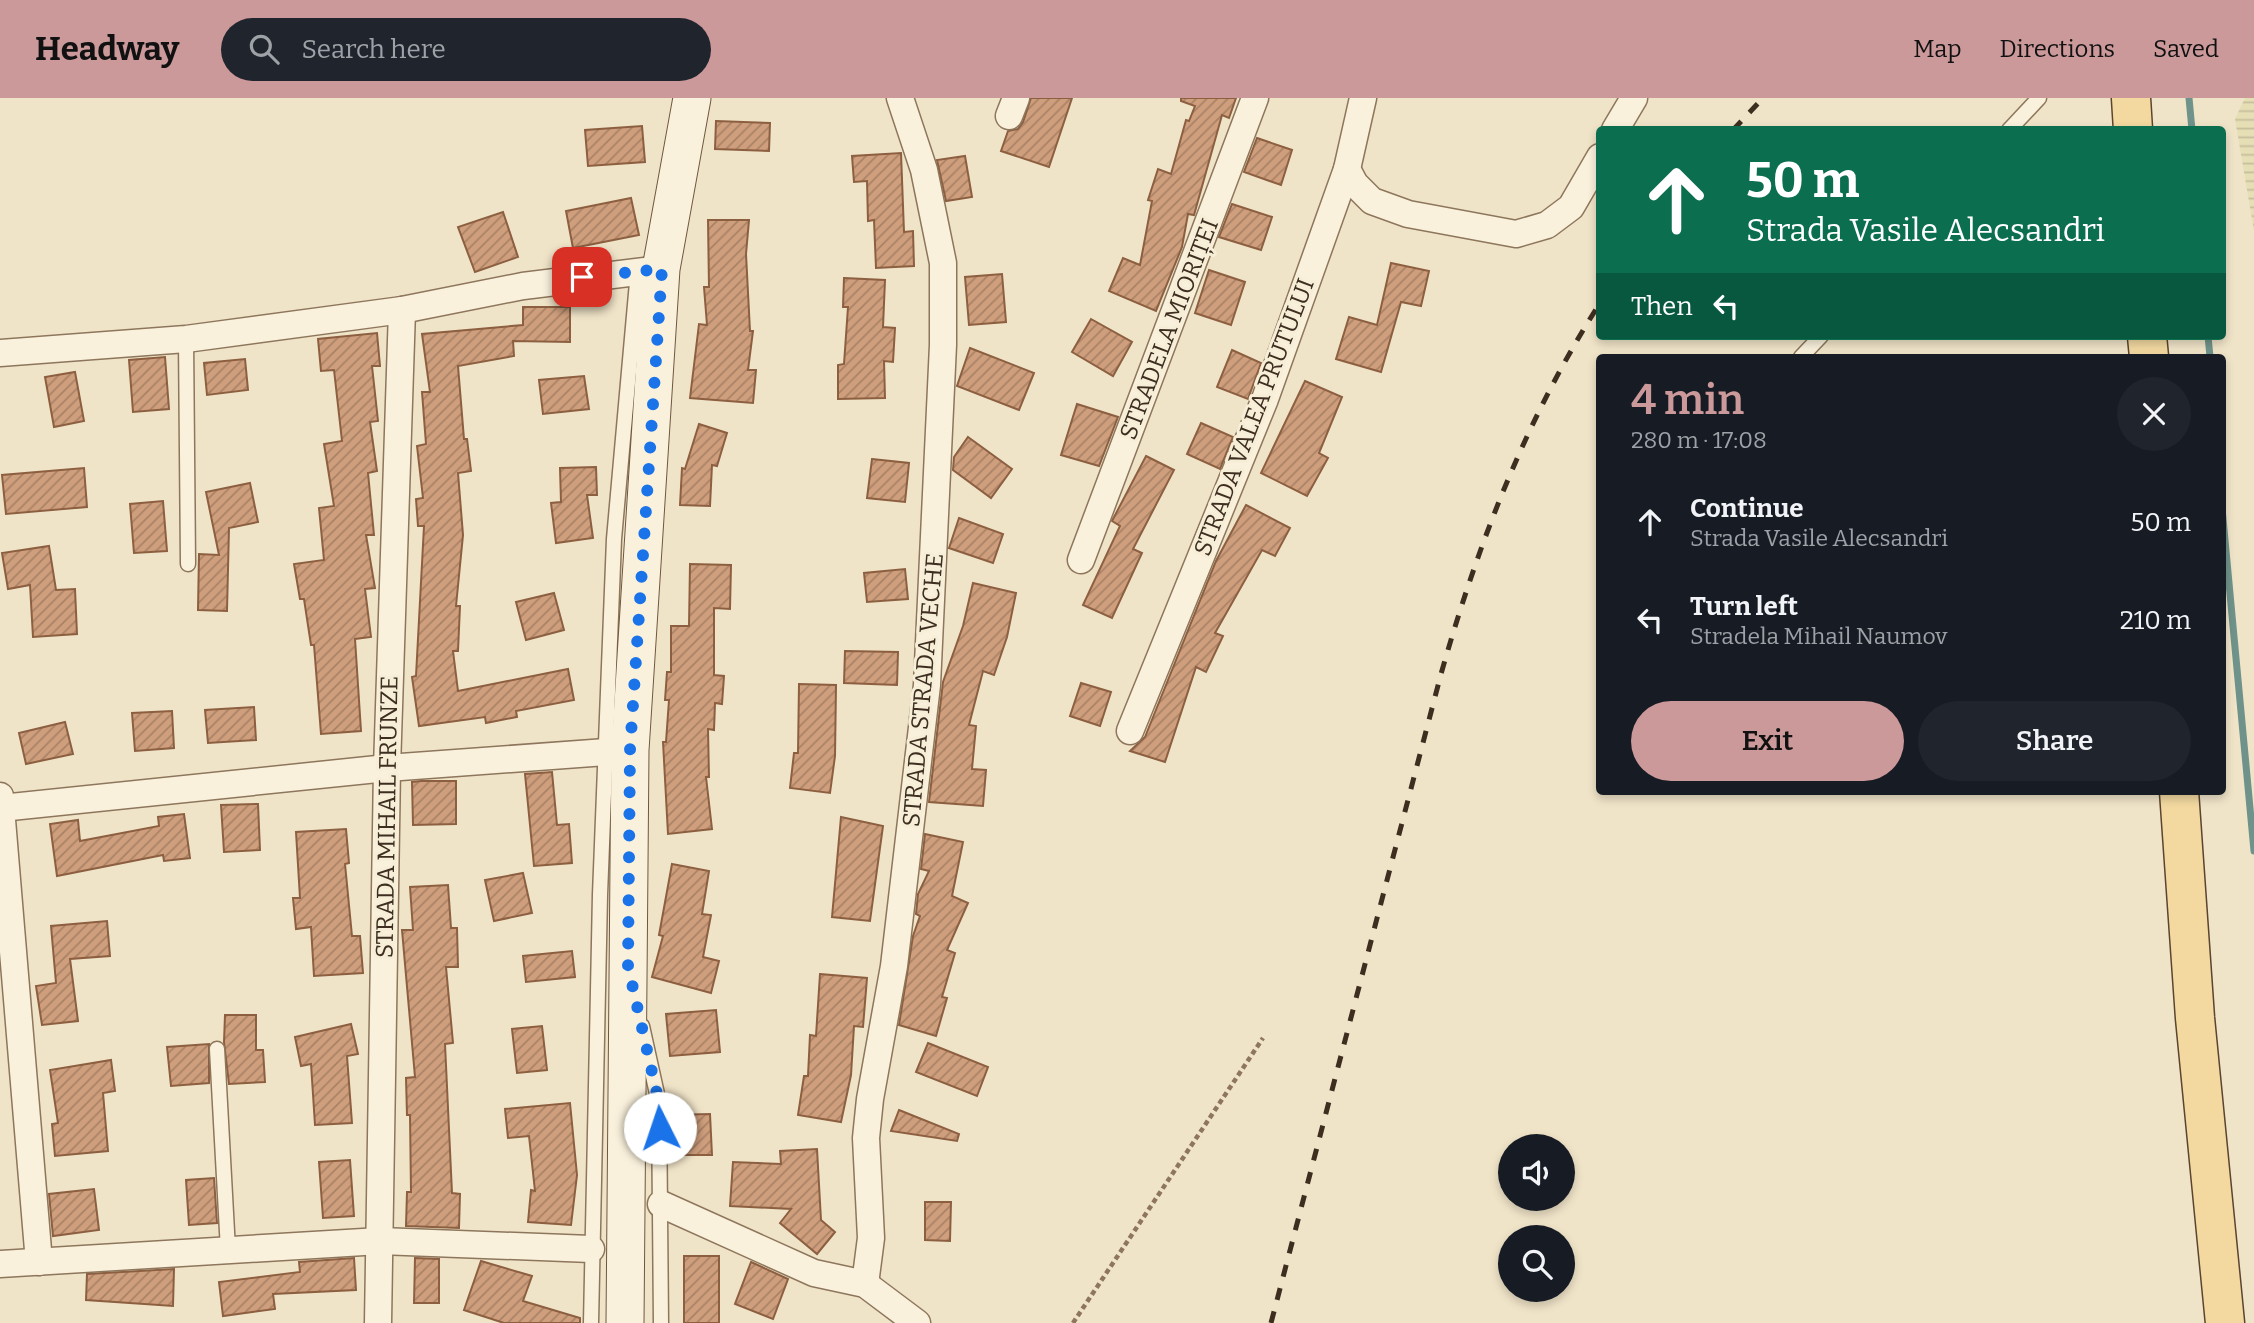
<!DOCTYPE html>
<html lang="en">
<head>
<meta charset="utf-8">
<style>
	body { margin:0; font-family:Bitter,serif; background:#20242c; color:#f1f3f6; height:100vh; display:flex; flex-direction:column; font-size:26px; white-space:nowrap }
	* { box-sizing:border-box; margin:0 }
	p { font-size:23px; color:#9ea1a6 }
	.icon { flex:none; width:38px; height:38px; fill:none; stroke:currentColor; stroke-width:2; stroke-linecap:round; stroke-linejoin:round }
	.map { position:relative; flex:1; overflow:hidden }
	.details { position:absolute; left:1596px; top:256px; width:630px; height:441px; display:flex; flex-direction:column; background:#171b24; border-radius:7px; box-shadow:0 4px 10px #0003 }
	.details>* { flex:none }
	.guide { position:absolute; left:1596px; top:28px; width:630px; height:214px; border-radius:7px; box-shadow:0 4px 10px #0003; background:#0b6e4f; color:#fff; overflow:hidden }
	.fabs { position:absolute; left:1498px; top:1036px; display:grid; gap:14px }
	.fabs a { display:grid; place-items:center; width:77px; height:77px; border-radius:50%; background:#171b24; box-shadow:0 4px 10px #0003; font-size:35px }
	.pin { position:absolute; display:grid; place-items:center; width:60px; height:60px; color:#fff; margin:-30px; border-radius:14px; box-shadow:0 4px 10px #0006 }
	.me { position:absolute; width:77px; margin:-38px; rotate:356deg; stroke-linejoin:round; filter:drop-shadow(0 0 5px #0008) }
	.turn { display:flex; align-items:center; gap:24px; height:147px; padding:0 35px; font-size:32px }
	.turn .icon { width:91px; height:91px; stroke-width:2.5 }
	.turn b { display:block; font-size:49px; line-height:60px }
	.then { display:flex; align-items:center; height:66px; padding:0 35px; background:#0003; gap:14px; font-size:26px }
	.round { display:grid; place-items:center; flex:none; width:74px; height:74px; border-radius:37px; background:#20242c }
	.head { display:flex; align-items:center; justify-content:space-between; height:119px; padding:0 35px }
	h1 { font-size:42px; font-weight:600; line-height:52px; color:#cc999b }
	.action { display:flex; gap:14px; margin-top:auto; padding:14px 35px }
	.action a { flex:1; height:80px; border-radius:42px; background:#cc999b; color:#111; font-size:28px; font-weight:600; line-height:80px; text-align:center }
	.action a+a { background:#20242c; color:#f1f3f6 }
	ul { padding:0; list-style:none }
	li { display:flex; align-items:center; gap:21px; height:98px; padding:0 35px }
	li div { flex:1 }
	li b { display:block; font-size:26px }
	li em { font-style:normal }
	header { display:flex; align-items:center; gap:42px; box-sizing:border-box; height:98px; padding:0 35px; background:#cc999b; color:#111 }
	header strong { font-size:33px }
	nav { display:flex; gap:38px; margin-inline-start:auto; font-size:24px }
	.search { width:490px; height:63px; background:#20242c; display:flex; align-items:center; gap:18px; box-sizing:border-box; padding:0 24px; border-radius:38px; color:#9ea1a6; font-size:26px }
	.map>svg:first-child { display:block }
</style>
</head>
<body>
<header>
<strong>Headway</strong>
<div class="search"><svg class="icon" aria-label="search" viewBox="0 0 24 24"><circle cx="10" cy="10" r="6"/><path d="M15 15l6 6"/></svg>Search here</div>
<nav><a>Map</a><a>Directions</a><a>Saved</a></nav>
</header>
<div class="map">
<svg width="2254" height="1225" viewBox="0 0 2254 1225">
	<defs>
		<pattern id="farmland-rules" width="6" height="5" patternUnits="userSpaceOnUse" patternTransform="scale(1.75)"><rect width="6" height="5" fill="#e6deb5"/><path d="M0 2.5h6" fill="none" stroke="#c6bf9b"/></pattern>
		<pattern id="building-hatch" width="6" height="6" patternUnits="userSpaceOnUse" patternTransform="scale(1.75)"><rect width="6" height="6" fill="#cf9f7d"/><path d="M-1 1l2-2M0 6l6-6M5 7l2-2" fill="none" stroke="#a98266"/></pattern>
	</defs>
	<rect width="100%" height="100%" fill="#f0e4c8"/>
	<!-- farmland -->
	<path fill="url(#farmland-rules)" d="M2245,0h9v133l-19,-112z"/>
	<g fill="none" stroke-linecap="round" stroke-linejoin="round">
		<!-- stream -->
		<g stroke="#6f938a" stroke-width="7">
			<path d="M2189,0l3,32"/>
			<path d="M2208,238l2,21"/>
			<path d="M2222,410l32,343"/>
		</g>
	</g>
	<!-- building -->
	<g fill="url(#building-hatch)" stroke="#8d5f41" stroke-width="2">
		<path d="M1031,0h41l-23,69 -48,-16 7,-20 10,-2 5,-7z"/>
		<path d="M1181,0h55l-7,20 -7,-3 -28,100 -6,-1 -6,33 -26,64 -47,-20 14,-33 17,7 12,-64 -4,-1 10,-31 13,5 15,-54 3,1 6,-15 -14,-5z"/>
		<path d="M716,23l54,2 -1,28 -54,-2z"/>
		<path d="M642,28l3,36 -57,4 -3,-36z"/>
		<path d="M1257,40l35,12 -11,35 -37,-13z"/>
		<path d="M901,55l3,79 9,-1 1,35 -38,2 -2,-48 -6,1 -1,-40 -13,1 -2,-26z"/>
		<path d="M965,58l7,41 -26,4 -9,-41z"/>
		<path d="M631,100l8,37 -66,13 -7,-37z"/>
		<path d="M1232,106l40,13 -11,33 -42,-13z"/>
		<path d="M503,114l15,45 -43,15 -17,-45z"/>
		<path d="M708,122h41l-3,34 4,77h3l-5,39h8l-3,33 -63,-5 9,-74 8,1 -3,-38h5z"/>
		<path d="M1391,165l38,8 -8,35 -20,-4 -20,70 -45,-13 13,-42 28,8z"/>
		<path d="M1209,172l36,12 -14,43 -36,-12z"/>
		<path d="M1002,176l4,48 -37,3 -4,-48z"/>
		<path d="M844,180l41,2 -2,47 12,1 -2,34 -9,-1 1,37 -47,1v-34l6,-1 4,-57h-5z"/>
		<path d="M523,209h47v35l-57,-1 1,15 -56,10 6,73h3l4,32 -13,2 5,62 -7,71h4l-2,45h-5l5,40 110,-22 6,31 -58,11 1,6 -31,6 -1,-6 -66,9 -7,-49 4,-1 8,-150h-6l-2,-27 7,-1 -6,-52 9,-2 -4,-52h8l-8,-58 101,-9z"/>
		<path d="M1091,221l41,23 -19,34 -41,-24z"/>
		<path d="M377,235l3,33h-8l6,55 -8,1 7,49 -9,2 6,62h-8l9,53 -10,1 6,48 -16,2 6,92 -40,3 -7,-89h-3l-7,-46h-4l-6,-35 30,-4 -5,-52 15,-2 -10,-62 18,-3 -8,-71 -13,1 -3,-32z"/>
		<path d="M970,250l64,25 -15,37 -62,-24z"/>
		<path d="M1232,252l29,13 -13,36 -31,-12z"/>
		<path d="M165,259l4,52 -36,3 -4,-52z"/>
		<path d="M245,261l3,31 -41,5 -3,-32z"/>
		<path d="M75,274l9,49 -30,6 -9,-50z"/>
		<path d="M584,278l5,33 -46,5 -4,-34z"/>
		<path d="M1305,283l37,16 -23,56 9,5 -21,38 -46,-23z"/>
		<path d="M1077,306l41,13 -19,49 -38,-11z"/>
		<path d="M1201,325l32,14 -13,32 -33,-15z"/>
		<path d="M699,326l28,9 -10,33 -5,-1 -2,41 -30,-1 2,-37 3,1z"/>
		<path d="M968,339l44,32 -21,29 -38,-28 1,-13z"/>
		<path d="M1146,358l28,14 -41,79 9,4 -30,65 -29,-13 37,-79 -8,-5z"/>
		<path d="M872,361l37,4 -4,39 -38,-4z"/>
		<path d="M596,369l1,28h-10l6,43 -37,5 -5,-40 10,-1 -1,-34z"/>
		<path d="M84,370l3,39 -81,7 -4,-39z"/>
		<path d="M250,385l8,39 -29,6 -2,83 -29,-1 1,-56 20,1 -13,-63z"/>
		<path d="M163,403l4,50 -33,2 -4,-49z"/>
		<path d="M1246,407l44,23 -15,28 -13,-6 -47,83 8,3 -17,36 -10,-5 -31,95 -35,-11 15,-14 71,-176z"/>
		<path d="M959,420l44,16 -10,29 -44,-15z"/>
		<path d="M49,448l7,44 19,-1 2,45 -44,3 -3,-52 -22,4 -6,-36z"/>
		<path d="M690,466l41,1 -1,44 -16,-1v67l10,1 -2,28 -7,-1 -1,27 -6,-1 1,48h-3l6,52 -44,5 -5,-92h3l3,-42h-4l2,-28h4v-46h18z"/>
		<path d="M905,471l3,30 -41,3 -3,-29z"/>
		<path d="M973,485l43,10 -9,44 -13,38 -11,-4 -14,54 7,1 -4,43 14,1 -3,36 -54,-4 14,-120 20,-56z"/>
		<path d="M554,495l10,37 -38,10 -10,-38z"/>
		<path d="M845,553l53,1 -1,33 -53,-2z"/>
		<path d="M1081,585l30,9 -11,34 -30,-10z"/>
		<path d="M799,586l37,1 -1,71 -5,37 -40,-5 4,-35h4z"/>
		<path d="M254,609l2,33 -48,3 -3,-33z"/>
		<path d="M172,613l2,37 -39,3 -3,-38z"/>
		<path d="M65,624l8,32 -47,10 -7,-31z"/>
		<path d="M552,674l5,53 12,-1 3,39 -38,3 -9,-92z"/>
		<path d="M421,683h35v43l-43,1 -1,-43z"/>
		<path d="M258,706l2,46 -36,2 -3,-47z"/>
		<path d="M184,716l6,44 -26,3 -1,-6 -106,21 -7,-52 28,-4 2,21 79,-15 -1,-9z"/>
		<path d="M841,719l42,9 -13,95 -38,-4z"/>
		<path d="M346,731l3,34 -4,1 7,72h8l3,37 -49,3 -3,-49 -15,2 -3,-31h7l-4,-66z"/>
		<path d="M925,736l38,8 -11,54 16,7 -21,47 8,3 -13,44 5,1 -11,38 -37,-11 14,-89 7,-20 -4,-2 2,-20 11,-23 -8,-2z"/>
		<path d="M672,766l37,7 -7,43 9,1 -8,42 16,4 -8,32 -59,-16 11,-41 -4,-1z"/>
		<path d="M523,775l9,40 -38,8 -9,-41z"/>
		<path d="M448,787l3,43h6l1,39h-12l7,76 -8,1 7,149 8,1 -1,34 -53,-2 1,-34h4l-1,-77h-3l-1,-37 9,-1 -13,-147h11l-3,-43z"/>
		<path d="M107,823l3,35 -40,3 8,62 -36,4 -6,-39 20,-3 -5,-57z"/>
		<path d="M572,853l3,26 -49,5 -3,-26z"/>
		<path d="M820,876l47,4 -4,49 -9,-1 -3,49 -10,47 -43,-7 6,-39h4l2,-41 6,1z"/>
		<path d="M716,912l4,42 -50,4 -4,-42z"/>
		<path d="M225,917h31v35h7l2,32 -36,2 -5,-42z"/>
		<path d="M351,926l7,30 -11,2 5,67 -37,2 -4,-61 -10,2 -6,-29z"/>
		<path d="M542,928l5,44 -30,3 -5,-44z"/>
		<path d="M928,945l60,24 -11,29 -61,-24z"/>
		<path d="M209,946v39l-38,3 -4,-39z"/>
		<path d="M111,962l4,31 -12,2 5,58 -53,5 -3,-32 6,-1 -8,-53z"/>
		<path d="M570,1005l7,72 -6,50 -43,-3 3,-32 4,1 -6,-55 -21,2 -3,-29z"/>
		<path d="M899,1012l60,24 -2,7 -66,-10z"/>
		<path d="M710,1016l2,41h-43v-40z"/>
		<path d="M817,1051l4,71 14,12 -18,22 -37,-31 11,-14 -61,-3 3,-44 48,2 -1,-13z"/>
		<path d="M350,1062l4,56 -31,2 -4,-56z"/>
		<path d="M214,1080l3,45 -28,2 -3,-45z"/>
		<path d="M94,1091l5,41 -46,6 -4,-42z"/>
		<path d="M925,1104h26l-1,39 -25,-1z"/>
		<rect x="684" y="1158" width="35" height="67"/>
		<path d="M354,1160l2,32 -83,4 2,15 -52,7 -4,-34 81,-10 -1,-10z"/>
		<path d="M415,1160l24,1v44h-25z"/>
		<path d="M481,1163l51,15 -9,25 57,17v5h-76l-40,-13z"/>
		<path d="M751,1164l37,17 -15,40 -38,-15z"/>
		<path d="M174,1171l-1,37 -87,-6 1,-26z"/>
	</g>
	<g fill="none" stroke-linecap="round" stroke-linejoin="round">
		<defs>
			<g id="service">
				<path d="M2009,32l30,-32"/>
				<path d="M186,241l2,225"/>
				<path d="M1801,259l20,-21"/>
				<path d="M642,928l17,77 2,220"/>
				<path d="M217,951l11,201"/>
				<path d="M591,1225l9,-428 14,-356 24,-268"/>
			</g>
			<g id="minor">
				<path d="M1009,18l7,-18"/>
				<path d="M1615,32l19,-32"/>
				<path d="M1347,71l8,15 17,17 36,13 108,20 31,-9 24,-18 29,-50"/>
				<path d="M0,255l186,-14 216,-29 121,-24 138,-17"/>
				<path d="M1081,462l174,-462"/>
				<path d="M1130,633l135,-332 82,-230 16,-71"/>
				<path d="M0,698l39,466"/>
				<path d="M1,710l386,-40 219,-16"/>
				<path d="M661,1106l153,69 51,11 52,39"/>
				<path d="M0,1166l380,-23 211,8"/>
				<path d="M865,1186l6,-46 -5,-100 4,-39 24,-133 33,-281 16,-340v-82l-19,-93 -24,-72"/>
				<path d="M378,1225l9,-555 15,-458"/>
			</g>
			<path id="secondary" d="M625,1225l5,-573 31,-481 31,-171"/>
			<g id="primary">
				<path d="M2131,0l2,32"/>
				<path d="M2147,238l2,21"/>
				<path d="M2179,693l16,227 30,305"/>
			</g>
		</defs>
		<!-- service casing -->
		<use href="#service" stroke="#8d765c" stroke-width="17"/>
		<!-- minor casing -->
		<use href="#minor" stroke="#8d765c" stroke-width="29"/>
		<!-- secondary casing -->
		<use href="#secondary" stroke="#6f573f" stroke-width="39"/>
		<!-- primary casing -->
		<use href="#primary" stroke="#5b4430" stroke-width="41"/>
		<!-- path -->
		<path stroke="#8d765c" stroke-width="4.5" stroke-dasharray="5 3.5" stroke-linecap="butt" d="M1073,1225l190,-285"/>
		<!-- service -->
		<use href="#service" stroke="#faf1dc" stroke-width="14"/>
		<!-- minor -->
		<use href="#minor" stroke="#faf1dc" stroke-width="26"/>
		<!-- secondary -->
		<use href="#secondary" stroke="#faf1dc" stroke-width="37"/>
		<!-- primary -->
		<use href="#primary" stroke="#f3d9a0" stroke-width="38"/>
		<!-- rail -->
		<g stroke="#3d2e20" stroke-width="5" stroke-dasharray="12 12" stroke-linecap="butt">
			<path d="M1733,32l30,-32"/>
			<path d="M1271,1225l170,-649c37,-130 85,-256 159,-371"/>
		</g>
	</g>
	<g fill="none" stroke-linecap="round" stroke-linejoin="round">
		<!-- route -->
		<path stroke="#1a73e8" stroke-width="12" stroke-dasharray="0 21.6" d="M582,179l80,-8 -32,481 -2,216 31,137 1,25"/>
	</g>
	<g text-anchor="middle" stroke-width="6" stroke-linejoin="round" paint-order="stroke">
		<!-- street labels -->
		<g font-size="24" fill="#3d2e20" stroke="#f7eed8">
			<text transform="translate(1169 231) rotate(-69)" y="8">STRADELA MIORIȚEI</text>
			<text transform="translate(1254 319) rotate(-69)" y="8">STRADA VALEA PRUTULUI</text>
			<text transform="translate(923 592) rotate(-85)" y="8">STRADA STRADA VECHE</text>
			<text transform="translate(387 719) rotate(-89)" y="8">STRADA MIHAIL FRUNZE</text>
		</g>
	</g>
</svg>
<div class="fabs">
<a><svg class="icon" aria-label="sound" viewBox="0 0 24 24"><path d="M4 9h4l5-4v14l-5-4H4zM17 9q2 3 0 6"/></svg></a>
<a><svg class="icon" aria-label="search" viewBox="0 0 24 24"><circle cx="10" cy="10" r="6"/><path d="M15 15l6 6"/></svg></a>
</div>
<div class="pin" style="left:582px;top:179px;background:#d93025"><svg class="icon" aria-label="arrive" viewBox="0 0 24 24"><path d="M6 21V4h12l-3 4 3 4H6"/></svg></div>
<svg class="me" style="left:660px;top:1030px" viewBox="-20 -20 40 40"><circle r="19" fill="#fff"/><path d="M0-13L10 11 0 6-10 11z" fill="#1a73e8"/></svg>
<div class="guide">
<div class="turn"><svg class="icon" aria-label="ahead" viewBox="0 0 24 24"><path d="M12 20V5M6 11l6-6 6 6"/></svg><div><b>50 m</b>Strada Vasile Alecsandri</div></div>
<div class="then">Then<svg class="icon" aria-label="left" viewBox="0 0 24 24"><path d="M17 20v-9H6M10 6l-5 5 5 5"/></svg></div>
</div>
<section class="details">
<div class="head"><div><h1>4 min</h1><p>280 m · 17:08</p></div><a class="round"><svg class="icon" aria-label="close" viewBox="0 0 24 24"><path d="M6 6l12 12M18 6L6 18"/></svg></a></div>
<ul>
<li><svg class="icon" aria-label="ahead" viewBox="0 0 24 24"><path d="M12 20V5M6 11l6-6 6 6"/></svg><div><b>Continue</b><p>Strada Vasile Alecsandri</p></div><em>50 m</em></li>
<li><svg class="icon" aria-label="left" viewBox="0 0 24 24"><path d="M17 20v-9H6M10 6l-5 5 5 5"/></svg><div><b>Turn left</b><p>Stradela Mihail Naumov</p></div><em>210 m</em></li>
</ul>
<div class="action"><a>Exit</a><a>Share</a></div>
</section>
</div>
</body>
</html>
